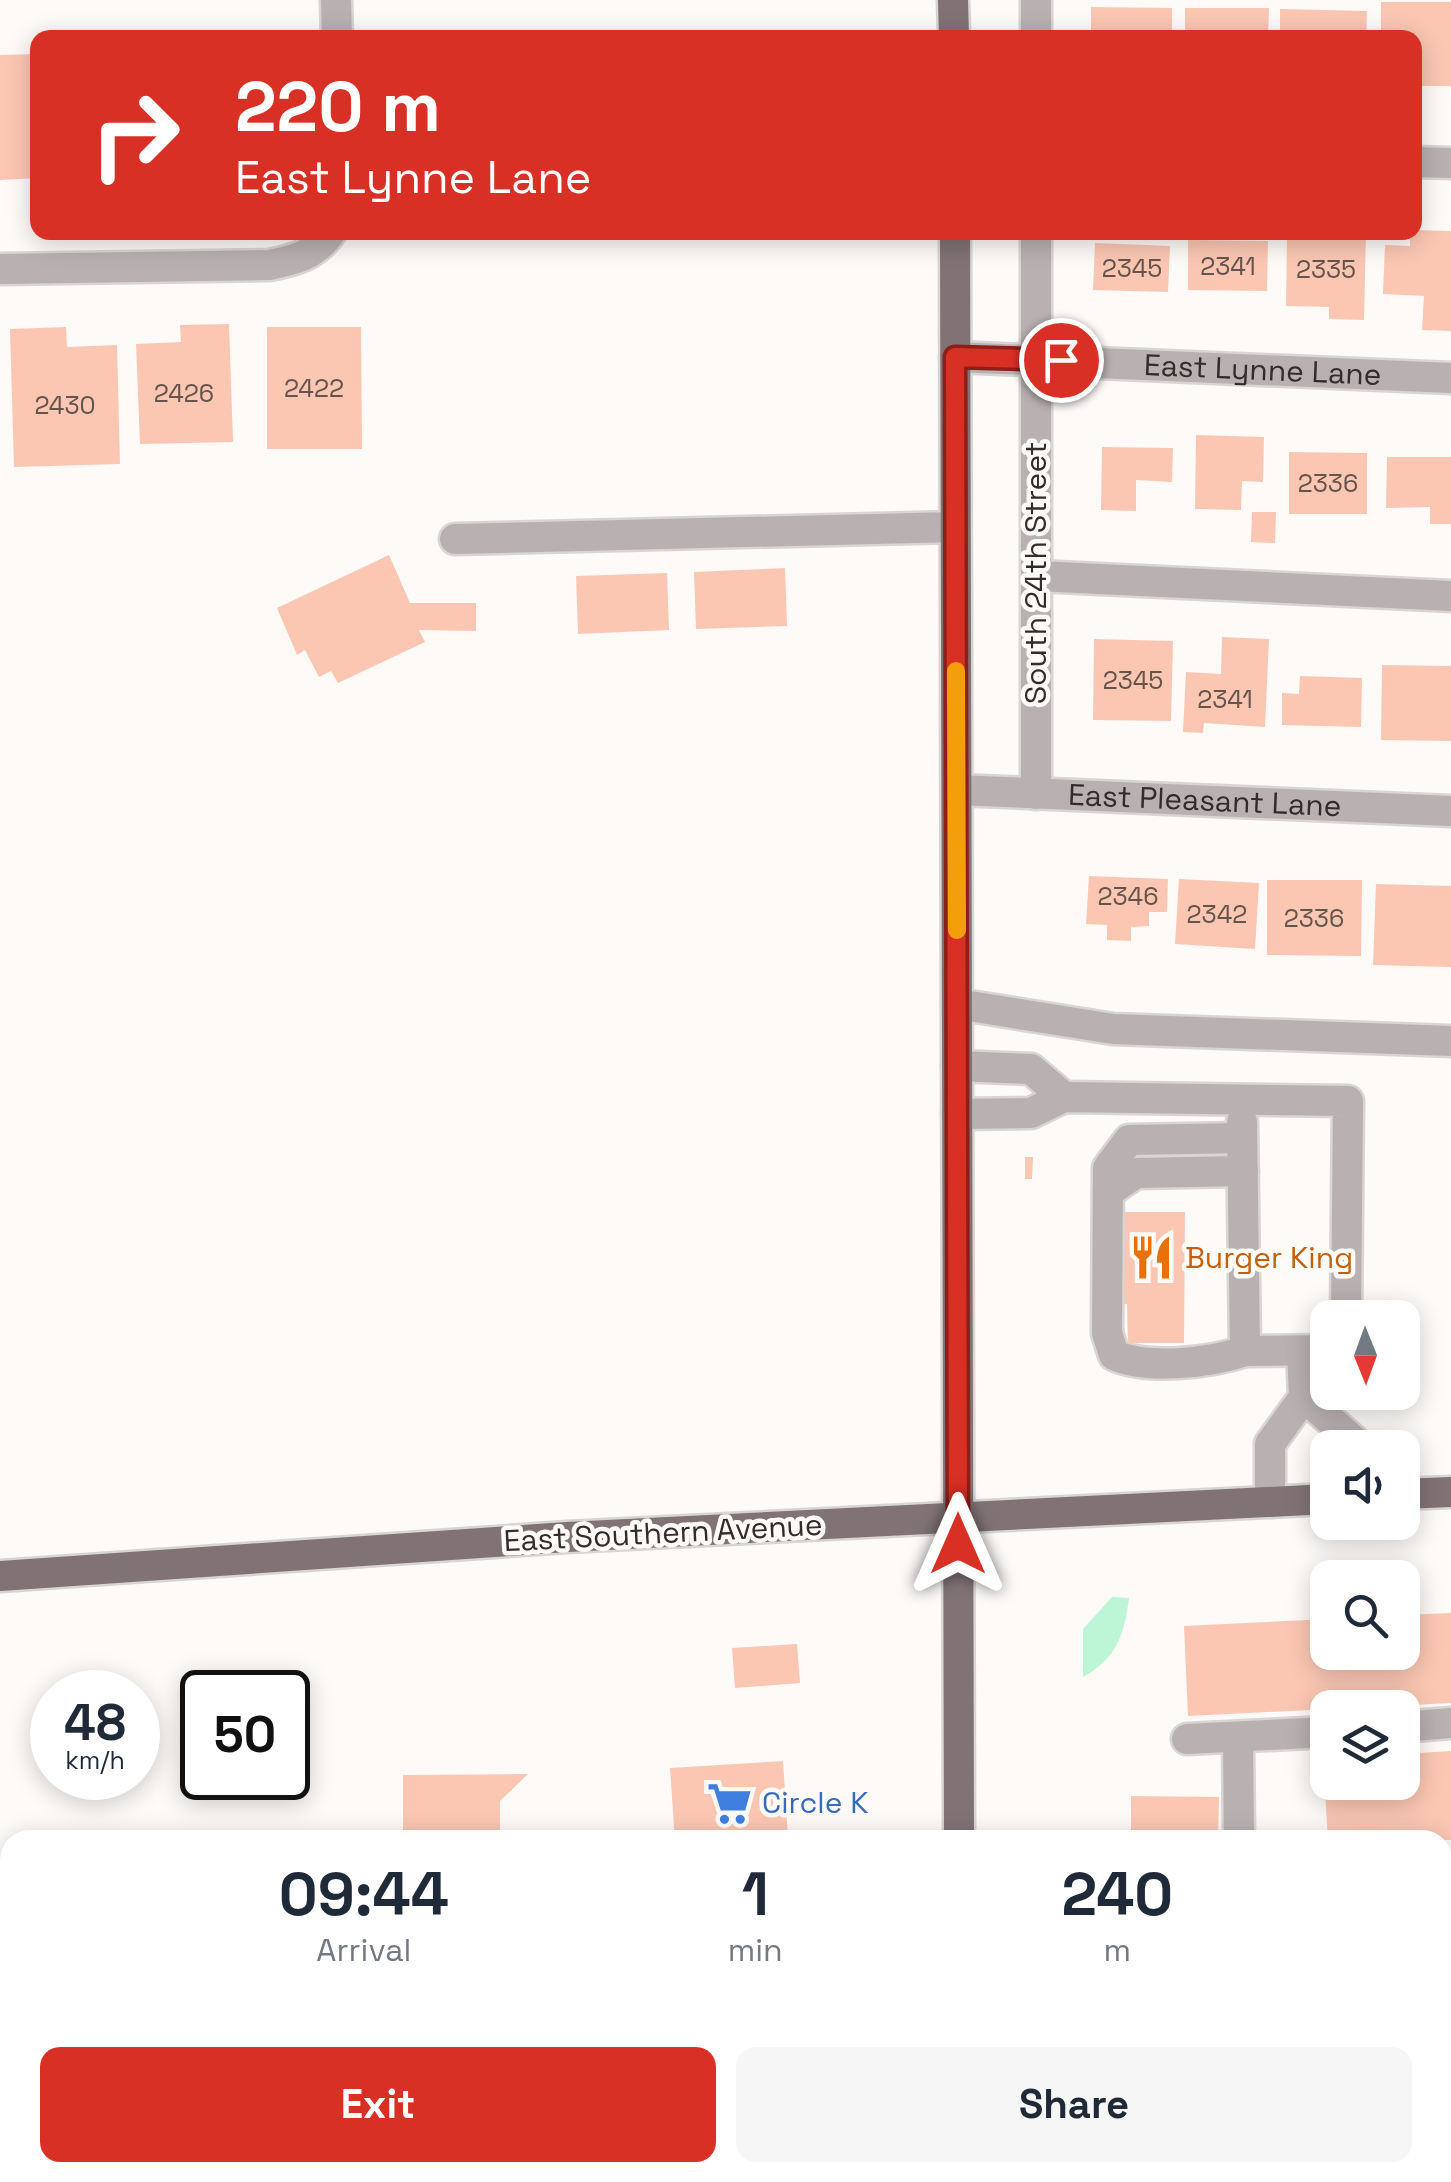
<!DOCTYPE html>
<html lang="en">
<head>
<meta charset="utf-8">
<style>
	body { margin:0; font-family:"Space Grotesk",sans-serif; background:#f6f6f7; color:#1f2937; height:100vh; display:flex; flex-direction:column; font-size:38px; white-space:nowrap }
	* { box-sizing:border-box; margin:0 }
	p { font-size:32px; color:#747a83 }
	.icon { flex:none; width:55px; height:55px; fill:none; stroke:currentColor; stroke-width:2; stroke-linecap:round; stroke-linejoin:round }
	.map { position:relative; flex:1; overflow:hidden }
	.side { position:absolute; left:0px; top:1830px; width:1452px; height:352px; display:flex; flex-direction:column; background:#fff; border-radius:30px 30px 0 0; box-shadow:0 5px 25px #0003 }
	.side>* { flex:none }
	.top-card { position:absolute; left:30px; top:30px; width:1392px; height:210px; border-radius:20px; box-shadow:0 5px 25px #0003; background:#d93025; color:#fff; overflow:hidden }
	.needle { width:65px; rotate:179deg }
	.buttons { position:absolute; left:1310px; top:1300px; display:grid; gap:20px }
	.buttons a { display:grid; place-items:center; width:110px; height:110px; border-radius:20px; background:#fff; box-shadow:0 5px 25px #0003; font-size:50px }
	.speed { position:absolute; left:30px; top:1670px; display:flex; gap:20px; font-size:50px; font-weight:700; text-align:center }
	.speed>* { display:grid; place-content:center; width:130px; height:130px; border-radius:50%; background:#fff; box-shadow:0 5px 25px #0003; line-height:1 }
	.speed small { font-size:25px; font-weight:400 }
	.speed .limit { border:5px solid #111; border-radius:15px; background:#fff; color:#111 }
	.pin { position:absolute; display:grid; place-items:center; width:85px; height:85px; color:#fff; margin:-42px; border:5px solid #fff; border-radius:50%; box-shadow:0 2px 10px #0007 }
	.me { position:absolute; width:110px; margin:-55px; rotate:0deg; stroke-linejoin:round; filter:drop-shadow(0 0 8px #0008) }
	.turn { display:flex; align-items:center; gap:35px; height:210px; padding:0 40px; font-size:45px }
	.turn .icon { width:130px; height:130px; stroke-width:2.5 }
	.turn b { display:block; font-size:70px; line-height:85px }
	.eta { display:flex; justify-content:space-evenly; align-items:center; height:170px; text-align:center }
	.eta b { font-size:60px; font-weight:600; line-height:70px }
	.button { display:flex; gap:20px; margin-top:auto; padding:20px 40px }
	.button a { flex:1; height:115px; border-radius:20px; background:#d93025; color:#fff; font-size:40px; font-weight:600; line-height:115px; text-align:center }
	.button a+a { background:#f6f6f7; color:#1f2937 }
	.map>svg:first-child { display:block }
</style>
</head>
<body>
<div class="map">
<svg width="1451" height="2182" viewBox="0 0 1451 2182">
	<rect width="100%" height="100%" fill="#fdfaf8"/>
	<!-- green -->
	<path fill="#bcf6d6" d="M1112,1597l17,1c-5,37 -12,60 -46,79v-48z"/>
	<!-- building -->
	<g fill="#fbc7b3">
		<path d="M1381,2h70v84h-36v-48h-34z"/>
		<path d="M1091,7l81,1v30h-81z"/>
		<path d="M1185,8h84l-1,30h-83z"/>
		<path d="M1280,9l87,2 -1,27h-86z"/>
		<path d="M36,54l2,124 -38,2v-125z"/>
		<path d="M1415,230l36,1v100l-29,-1 2,-34 -41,-2 2,-49 25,1v-14z"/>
		<path d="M1287,232h79l-2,88 -35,-1v-12l-43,-1z"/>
		<path d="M1188,240l80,1 -1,50 -79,-1z"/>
		<path d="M1095,243l75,3 -2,46 -75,-2z"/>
		<path d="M229,324l4,118 -93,2 -4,-100 45,-2 -1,-17z"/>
		<path d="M66,327l1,20 50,-2 3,119 -106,3 -4,-138z"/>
		<path d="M267,327h94l1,122h-95z"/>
		<path d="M1196,435l68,2 -1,45 -21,-1 -1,29 -46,-1z"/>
		<path d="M1102,447l71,1 -1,34 -36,-2v31l-35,-1z"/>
		<path d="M1289,452l78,1v61h-78z"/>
		<path d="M1387,457h64v67h-21v-17l-44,1z"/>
		<path d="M1252,512h24l-1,31 -24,-1z"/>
		<path d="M389,555l21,48h66v28l-57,-1 6,12 -87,41 -7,-12 -12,6 -14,-27 -8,5 -20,-47z"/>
		<path d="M785,568l2,58 -91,3 -2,-57z"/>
		<path d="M667,573l2,57 -91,4 -2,-58z"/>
		<path d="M1222,637l47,2 -4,88 -61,-4 -1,10 -20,-1 3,-60 35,2z"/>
		<path d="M1094,639l79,2 -2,80 -78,-1z"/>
		<path d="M1382,665l69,1v75l-70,-1z"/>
		<path d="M1300,676l62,2 -1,49 -79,-2v-32l17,1z"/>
		<path d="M1089,876l79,3 -1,33h-18v14l-18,1v14l-24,-1v-15l-21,-1z"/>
		<path d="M1179,879l80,4 -4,66 -80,-5z"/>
		<path d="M1267,880h95l-1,76 -94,-1z"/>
		<path d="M1376,884l75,2v81l-78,-2z"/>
		<path d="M1025,1157h8l-1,22h-7z"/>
		<path d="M1120,1212h65l-1,131h-56l-1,-39h-8z"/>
		<path d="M1451,1613v90l-263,13 -4,-90 144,-7v33h74v-37z"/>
		<path d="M797,1644l3,39 -65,5 -3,-40z"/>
		<path d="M1451,1751v89h-123l-5,-80 5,-1v23h74v-28z"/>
		<path d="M783,1761l5,76 -113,3 -5,-72z"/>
		<path d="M528,1774l-28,27v39h-97v-65z"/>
		<path d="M1131,1796l88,1 -1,43h-87z"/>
		<rect x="1442" y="1914" width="9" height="87"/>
		<rect x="1442" y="2053" width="9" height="88"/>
	</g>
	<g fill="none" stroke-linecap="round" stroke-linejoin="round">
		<defs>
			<g id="minor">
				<path d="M336,0l1,38"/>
				<path d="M1036,38v-38"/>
				<path d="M1415,162l36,1"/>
				<path d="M1036,232v562"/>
				<path d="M0,269l269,-4c26,-5 46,-10 62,-33"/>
				<path id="s1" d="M955,357l496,21"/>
				<path d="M455,539l500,-12"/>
				<path d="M1037,576l414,20"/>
				<path id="s2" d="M957,790l494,21"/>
				<path d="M957,1004l156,25 338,12"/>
				<path d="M957,1066l74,3 33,28"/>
				<path d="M957,1114l74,-1 33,-16 284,4 -2,217"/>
				<path d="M1242,1122l3,229 83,-1"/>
				<path d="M1242,1138l-113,2 -21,28 -1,165 7,22c33,15 96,8 131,-4"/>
				<path d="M1108,1192l28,-19 107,-2"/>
				<path d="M1304,1397l51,45v6"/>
				<path d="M1270,1502v-58l34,-47 -2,-46"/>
				<path d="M1402,1727l49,-4"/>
				<path d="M1238,1738l1,102"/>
				<path d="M1187,1739l141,-7"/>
				<path d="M1442,2029h9"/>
			</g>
			<g id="major">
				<path d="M953,0l1,38"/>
				<path d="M955,232l4,1608"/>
				<path d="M1402,1494l49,-2"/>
				<path d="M0,1576l567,-39 761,-38"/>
				<path d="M960,2172v10"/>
			</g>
		</defs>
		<!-- minor casing -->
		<use href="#minor" stroke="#d9d5d3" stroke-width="35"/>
		<!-- major casing -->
		<use href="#major" stroke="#d9d5d3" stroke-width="35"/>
		<!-- minor -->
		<use href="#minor" stroke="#b8b0b1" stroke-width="30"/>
		<!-- major -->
		<use href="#major" stroke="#807275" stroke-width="30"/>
	</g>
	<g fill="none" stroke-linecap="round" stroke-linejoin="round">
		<defs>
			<path id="route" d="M958,1544l-3,-1187 106,3"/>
		</defs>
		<!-- route casing -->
		<use href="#route" stroke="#8d1f18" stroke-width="25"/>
		<!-- route -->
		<use href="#route" stroke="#d93025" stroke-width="18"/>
		<!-- slow -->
		<path stroke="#f59e0b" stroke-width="18" d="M956,671l1,259"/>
	</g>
	<!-- icons -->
	<defs>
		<symbol id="restaurant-bare" viewBox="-9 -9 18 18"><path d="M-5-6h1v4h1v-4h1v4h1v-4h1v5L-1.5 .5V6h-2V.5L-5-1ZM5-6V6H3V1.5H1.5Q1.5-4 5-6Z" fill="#e8710a" stroke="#fdfaf8" stroke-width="2.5" paint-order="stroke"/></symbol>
		<symbol id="supermarket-bare" viewBox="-9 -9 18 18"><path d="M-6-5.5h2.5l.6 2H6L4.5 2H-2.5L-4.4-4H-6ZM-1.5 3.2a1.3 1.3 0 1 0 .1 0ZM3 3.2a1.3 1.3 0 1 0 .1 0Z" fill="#3f7fe0" stroke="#fdfaf8" stroke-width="2.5" paint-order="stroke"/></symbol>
	</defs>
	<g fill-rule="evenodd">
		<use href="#restaurant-bare" x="1120" y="1226" width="63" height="63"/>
		<use href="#supermarket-bare" x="698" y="1772" width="63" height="63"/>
	</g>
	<g text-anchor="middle" stroke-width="9" stroke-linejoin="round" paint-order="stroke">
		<!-- number labels -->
		<g font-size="25" fill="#65534c">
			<text x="1228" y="275">2341</text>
			<text x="1132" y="277">2345</text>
			<text x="1326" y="278">2335</text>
			<text x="314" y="397">2422</text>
			<text x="184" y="402">2426</text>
			<text x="65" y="414">2430</text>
			<text x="1328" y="492">2336</text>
			<text x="1133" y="689">2345</text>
			<text x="1225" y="708">2341</text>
			<text x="1128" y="905">2346</text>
			<text x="1217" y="923">2342</text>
			<text x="1314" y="927">2336</text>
		</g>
		<!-- street labels -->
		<g font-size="30" fill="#332c2a" stroke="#fdfaf8">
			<text dy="10" stroke="none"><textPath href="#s1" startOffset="308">East Lynne Lane</textPath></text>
			<text transform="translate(1036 573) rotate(-90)" y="10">South 24th Street</text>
			<text dy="10" stroke="none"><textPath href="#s2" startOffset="248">East Pleasant Lane</textPath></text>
			<text transform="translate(663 1533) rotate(-3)" y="10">East Southern Avenue</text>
		</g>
		<!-- food labels -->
		<g font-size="30" fill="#c56008" stroke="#fdfaf8" text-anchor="start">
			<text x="1185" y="1268">Burger King</text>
		</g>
		<!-- shop labels -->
		<g font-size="30" fill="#366cbe" stroke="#fdfaf8" text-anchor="start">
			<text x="762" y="1813">Circle K</text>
		</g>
	</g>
</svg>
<div class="buttons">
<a><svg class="needle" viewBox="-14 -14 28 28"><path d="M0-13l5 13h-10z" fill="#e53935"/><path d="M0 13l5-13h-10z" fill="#747a83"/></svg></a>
<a><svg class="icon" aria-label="sound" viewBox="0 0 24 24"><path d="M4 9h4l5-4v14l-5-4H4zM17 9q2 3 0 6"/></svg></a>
<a><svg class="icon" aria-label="search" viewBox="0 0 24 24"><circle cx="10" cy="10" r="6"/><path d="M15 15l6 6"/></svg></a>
<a><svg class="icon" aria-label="layers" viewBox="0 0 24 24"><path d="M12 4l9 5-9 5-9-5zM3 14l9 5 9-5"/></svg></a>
</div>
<div class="speed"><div>48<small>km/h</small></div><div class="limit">50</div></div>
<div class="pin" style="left:1061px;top:360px;background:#d93025"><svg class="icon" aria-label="arrive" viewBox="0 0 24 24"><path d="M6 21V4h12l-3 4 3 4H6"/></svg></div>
<svg class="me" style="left:958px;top:1544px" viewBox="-20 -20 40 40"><path d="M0-17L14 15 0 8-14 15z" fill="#d93025" stroke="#fff" stroke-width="4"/></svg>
<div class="top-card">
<div class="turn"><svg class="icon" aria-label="right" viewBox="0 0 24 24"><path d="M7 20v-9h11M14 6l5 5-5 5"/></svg><div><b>220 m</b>East Lynne Lane</div></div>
</div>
<section class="side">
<div class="eta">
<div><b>09:44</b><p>Arrival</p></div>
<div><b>1</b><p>min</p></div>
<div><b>240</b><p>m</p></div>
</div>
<div class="button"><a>Exit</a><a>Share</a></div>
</section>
</div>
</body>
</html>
